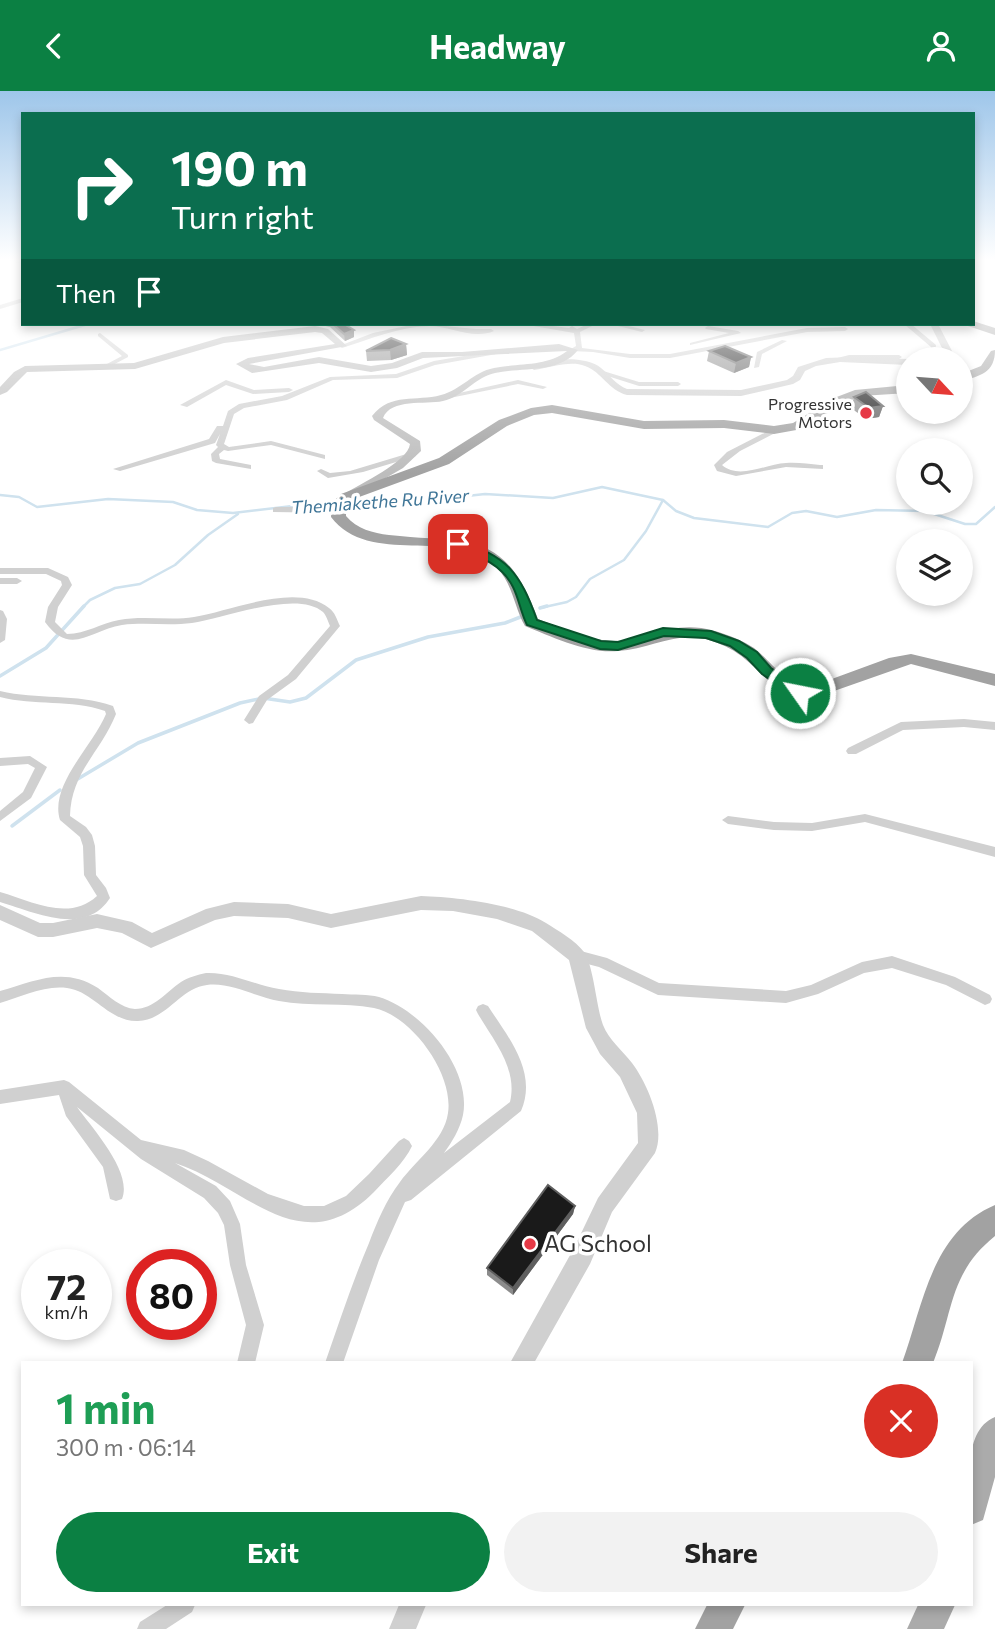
<!DOCTYPE html>
<html lang="en">
<head>
<meta charset="utf-8">
<style>
	body { margin:0; font-family:Commissioner,sans-serif; background:#f2f2f2; color:#222; height:100vh; display:flex; flex-direction:column; font-size:26px; white-space:nowrap }
	* { box-sizing:border-box; margin:0 }
	p { font-size:23px; color:#767676 }
	.icon { flex:none; width:38px; height:38px; fill:none; stroke:currentColor; stroke-width:2; stroke-linecap:round; stroke-linejoin:round }
	.map { position:relative; flex:1; overflow:hidden }
	.sheet { position:absolute; left:21px; top:1270px; width:952px; height:245px; display:flex; flex-direction:column; background:#fff; border-radius:0px; box-shadow:0 4px 10px #0003 }
	.sheet>* { flex:none }
	.banner { position:absolute; left:21px; top:21px; width:954px; height:214px; border-radius:0px; box-shadow:0 4px 10px #0003; background:#0b6e4f; color:#fff; overflow:hidden }
	.needle { width:46px; rotate:116deg }
	.controls { position:absolute; left:896px; top:256px; display:grid; gap:14px }
	.controls a { display:grid; place-items:center; width:77px; height:77px; border-radius:50%; background:#fff; box-shadow:0 4px 10px #0003; font-size:35px }
	.speed { position:absolute; left:21px; top:1158px; display:flex; gap:14px; font-size:35px; font-weight:700; text-align:center }
	.speed>* { display:grid; place-content:center; width:91px; height:91px; border-radius:50%; background:#fff; box-shadow:0 4px 10px #0003; line-height:1 }
	.speed small { font-size:18px; font-weight:400 }
	.speed .limit { border:10px solid #d22; background:#fff; color:#111 }
	.pin { position:absolute; display:grid; place-items:center; width:60px; height:60px; color:#fff; margin:-30px; border-radius:14px; box-shadow:0 4px 10px #0006 }
	.me { position:absolute; width:77px; margin:-38px; rotate:303deg; stroke-linejoin:round; filter:drop-shadow(0 0 5px #0008) }
	.turn { display:flex; align-items:center; gap:24px; height:147px; padding:0 35px; font-size:32px }
	.turn .icon { width:91px; height:91px; stroke-width:2.5 }
	.turn b { display:block; font-size:49px; line-height:60px }
	.then { display:flex; align-items:center; height:66px; padding:0 35px; background:#0003; gap:14px; font-size:26px }
	.round { display:grid; place-items:center; flex:none; width:74px; height:74px; border-radius:37px; background:#f2f2f2 }
	.summary { display:flex; align-items:center; justify-content:space-between; height:119px; padding:0 35px }
	h1 { font-size:42px; font-weight:700; line-height:52px; color:#1e9e55 }
	.button { display:flex; gap:14px; margin-top:auto; padding:14px 35px }
	.button a { flex:1; height:80px; border-radius:42px; background:#0b8043; color:#fff; font-size:28px; font-weight:700; line-height:80px; text-align:center }
	.button a+a { background:#f2f2f2; color:#222 }
	header { display:flex; justify-content:space-between; align-items:center; height:91px; padding:0 35px; background:#0b8043; color:#fff; font-size:32px; font-weight:700 }
	.map>svg:first-child { display:block }
</style>
</head>
<body>
<header><svg class="icon" aria-label="back" viewBox="0 0 24 24"><path d="M15 5l-7 7 7 7"/></svg>Headway<svg class="icon" aria-label="person" viewBox="0 0 24 24"><circle cx="12" cy="8" r="4"/><path d="M4 21q1-7 8-7t8 7"/></svg></header>
<div class="map">
<svg width="995" height="1538" viewBox="0 0 995 1538">
	<rect width="100%" height="100%" fill="#fff"/>
	<g fill="none" stroke-linecap="round" stroke-linejoin="round">
		<!-- stream-far1 -->
		<g stroke="#cfe2ee" stroke-width="2.5">
			<path d="M7,168l16,4"/>
			<path d="M0,259l88,-26"/>
			<path d="M0,404l19,2 18,10 71,-8 65,3 24,8 36,3 68,-8 103,-2 81,-9 68,4 49,-11 61,13 13,11 18,7 74,9 24,-14 14,-2 31,6 39,-7 49,1 40,13h11l19,-17"/>
			<path d="M82,517l8,-8 25,-12 25,-4 35,-19 33,-30 30,-21"/>
			<path d="M540,517l27,-6 9,-5 14,-18 34,-19 22,-29 17,-31"/>
		</g>
		<!-- stream -->
		<g stroke="#cfe2ee" stroke-width="3.5">
			<path d="M540,517l7,-2"/>
			<path d="M0,585l46,-28 38,-42"/>
			<path d="M76,689l62,-37 102,-40 23,-5 27,4 16,-4 50,-38 72,-23 77,-14 18,-7"/>
			<path d="M12,735l48,-36"/>
		</g>
		<!-- minor -->
		<g fill="#d0d0d0" fill-rule="evenodd">
			<path d="M23,207v4l-23,7v-4z"/>
			<path d="M416,233c26,0 49,6 75,5l3,2c-21,9 -44,-5 -65,-5 -30,1 -59,13 -87,22l-3,-2 34,-13z"/>
			<path d="M522,233h15l32,4 3,-2 5,3 11,-5h8l-16,8 2,16 48,6h40l137,-26 38,-1 3,2 -3,2 -38,1 -137,26h-40l-37,-6 -22,-1v-2l5,-3 -2,-13z"/>
			<path d="M610,233h11l24,6 -3,2z"/>
			<path d="M904,233h7l25,21 -1,8 -6,6h-7l8,-8 1,-4z"/>
			<path d="M708,235l30,5 3,2 -51,12v-2l39,-10 -23,-4 -1,-1z"/>
			<path d="M100,242l28,22v2l-19,10h-4v-2l17,-9 -24,-20v-2z"/>
			<path d="M782,249l5,1 -25,13 -3,13 -5,1 3,-16z"/>
			<path d="M506,258l3,2 -1,1 -73,13 -38,13 -64,2 -46,20 -43,8 -10,6 -10,30 5,3 42,-6 54,14v4l-54,-14 -43,6 -4,-1 -5,4 1,5 31,6v4l-35,-6 -4,-2 -1,-7 7,-7 -2,-2 4,-11 -5,9 -95,28 -7,-2 96,-30 8,-13h6l5,-15 11,-7 43,-8 48,-19 66,-3 38,-13z"/>
			<path d="M849,264h50l3,2 -3,2h-50l-16,3 -3,-2z"/>
			<path d="M600,279l39,12h39l3,2 -3,2h-39l-41,-13v-2z"/>
			<path d="M226,289l28,10 35,-2 4,2 -4,2 -36,2 -27,-9 -39,22 -7,-2z"/>
			<path d="M518,289l29,7 -4,2 -25,-5 -73,15 -4,-2z"/>
			<path d="M774,337l4,2 -1,2 -37,19 -18,14c17,15 44,-1 64,-2 11,-1 23,1 34,2h3v4l-37,-2 -50,9 -19,-5 -3,-6 13,-13z"/>
			<path d="M413,361h3v4l-53,16 -35,6 -11,-7 4,-2 9,4 20,-2z"/>
			<path d="M276,416h61l4,3 -4,3 -64,-1v-4z"/>
			<path d="M0,477h48l20,9 4,8 -14,22 -3,15 12,12c19,0 34,-11 52,-14 25,-5 50,1 75,-3 37,-6 102,-35 135,-9 6,4 8,12 11,18l-44,53 -29,21 -14,23 -4,1 -5,-4 15,-24 29,-21 42,-49c-2,-5 -4,-11 -7,-14 -26,-23 -101,7 -131,11 -24,3 -47,-1 -70,2 -31,5 -52,32 -77,-3l3,-15 14,-22 -1,-4 -15,-7h-46z"/>
			<path d="M0,487h17l5,3 -5,3h-17z"/>
			<path d="M0,519l3,1 4,8 -2,21 -5,3z"/>
			<path d="M0,600c37,9 76,2 113,15l3,8c-15,38 -45,58 -46,102l16,11 6,8 3,11 1,29 10,13 4,10c-25,39 -76,14 -110,4v-10c31,9 69,30 97,4l-13,-21 -1,-29 -3,-9 -20,-17c-11,-35 33,-74 46,-106l-1,-3c-34,-12 -71,-5 -105,-14z"/>
			<path d="M964,628l31,3v8l-31,-3 -61,3 -47,24h-8l-2,-3 2,-3 53,-26z"/>
			<path d="M30,665l17,11 -16,31 -31,23v-10l23,-19 12,-24 -7,-4 -28,2v-8z"/>
			<path d="M865,723l130,33v10l-130,-35 -53,9 -38,-1 -46,-6 -6,-4 6,-4 46,6 38,1z"/>
			<path d="M577,859l30,8 52,25 127,8 25,-6 51,-23 30,-6 63,21 35,18 2,4 -2,4 -5,2 -39,-20 -54,-17 -28,5 -46,21 -32,9 -128,-8 -59,-28 -27,-7 -2,-4 2,-4z"/>
			<path d="M206,882c26,-1 48,12 73,16 21,4 42,4 63,5 12,1 26,0 37,3 43,13 93,72 84,118 -3,14 -11,27 -19,38l66,-51c8,-33 -16,-61 -32,-88l-2,-4 2,-4 5,-2 5,2c20,31 50,66 33,105l-110,89 -6,2 -26,58 -36,103h-18c14,-40 27,-80 44,-120 8,-21 17,-43 31,-61 15,-21 44,-41 48,-69 6,-39 -36,-97 -74,-105 -30,-6 -64,-1 -95,-7 -24,-4 -48,-19 -72,-16 -27,3 -40,35 -69,36 -29,1 -45,-30 -71,-33 -23,-3 -46,9 -67,15v-12c35,-10 64,-25 98,-3 11,8 23,20 37,21 19,0 31,-17 46,-27 8,-5 16,-7 25,-9z"/>
			<path d="M64,989l5,2 72,58 43,10 24,11 60,33 36,12h20l22,-10 23,-22 30,-33 5,-3 5,3 3,5c-7,16 -26,33 -38,46 -73,73 -128,-6 -199,-29l41,23 14,15 10,23 6,41 18,60 -9,38h-18l9,-38 -16,-60 -6,-40 -6,-12 -14,-15 -63,-39 -64,-52c15,21 56,65 45,92l-6,2 -6,-2 -7,-32 -37,-51 -7,-21 -59,9v-14z"/>
			<path d="M167,1514h28l-3,7 -26,17h-29l3,-7z"/>
		</g>
		<!-- tertiary -->
		<g fill="#d0d0d0" fill-rule="evenodd">
			<path d="M930,233h8l14,27 -11,8h-11l13,-9z"/>
			<path d="M853,266l55,2v6l-68,-3 -24,4 -11,5 -5,9 -7,4 -52,12 -114,-1c-19,-5 -25,-23 -42,-29 -15,-6 -35,2 -51,4l-4,-3c16,-9 56,-12 71,1 9,7 15,17 26,21l114,1 46,-10 6,-4 5,-9 28,-9z"/>
			<path d="M421,805c35,1 95,8 125,27 11,7 30,18 38,29 10,15 12,54 19,73 6,15 19,25 29,38 16,21 34,65 23,90l-43,59 -22,52 -56,99h-24l64,-115 24,-50 40,-55 -1,-30 -17,-36 -20,-23 -14,-26 -17,-68 -37,-29 -35,-12 -44,-8 -32,-1 -90,18 -43,-10 -54,-2 -19,4 -64,28 -29,-15 -25,-5 -44,9h-15l-38,-17v-15l40,18h13l44,-9 35,8 20,11 54,-24 28,-7 54,2 43,10z"/>
			<path d="M399,1514h27l-10,24h-27z"/>
		</g>
		<!-- secondary -->
		<path fill="#bdbdbd" fill-rule="evenodd" d="M315,235l13,3 19,17 -98,18 15,3 55,-10 52,9 21,-3 30,-11h40l97,-8 19,6c-19,24 -56,17 -83,23 -20,4 -32,24 -52,28 -18,4 -52,-3 -60,17l37,23 1,10 -18,17 -55,32 -6,-4 2,-2c16,-10 64,-32 66,-50l-36,-24 -2,-4c19,-24 44,-14 69,-21 20,-5 32,-23 53,-27 23,-5 53,-1 73,-17l-144,7 -26,10 -26,4 -52,-9 -67,10 -16,-9 12,-6 87,-14 -13,-11 -7,-1 -91,11 -89,26 -108,3 -20,20 -7,3v-8l14,-15 11,-6 109,-3 89,-26z"/>
		<!-- primary -->
		<g fill="#ababab" fill-rule="evenodd">
			<path d="M995,1326v60l-12,43 -12,5c0,-32 -11,-94 24,-108z"/>
			<path d="M918,1514h37l-11,24h-37z"/>
		</g>
		<!-- trunk -->
		<g fill="#a2a2a2" fill-rule="evenodd">
			<path d="M973,230l22,7v7l-27,-9 -1,-2h6z"/>
			<path d="M995,259c0,22 -14,26 -34,31v-7l20,-8 10,-15z"/>
			<path d="M908,294v8l-47,3 -19,8 -40,25 -28,5 -50,-6 -80,1 -92,-16 -18,2 -27,11 -58,38 -98,36 -5,4v12c11,13 27,17 43,19 82,9 116,-6 149,84 23,9 52,22 77,22 39,-1 56,-22 100,-10 13,4 27,9 39,17 18,14 31,37 56,39l79,-29 22,-4 84,20v12l-84,-22 -94,33c-31,9 -51,-21 -72,-38 -9,-8 -21,-14 -33,-18 -34,-12 -60,8 -94,10 -30,3 -66,-14 -93,-25 -11,-19 -12,-42 -28,-58 -45,-43 -127,0 -166,-51l1,-14 9,-9 98,-36 60,-38 32,-12 21,-3 92,16 80,-1 50,6 19,-3 41,-25 21,-8z"/>
			<path d="M995,1114v31c-47,38 -41,76 -62,127h-31c21,-57 29,-131 93,-158z"/>
			<path d="M707,1514h38l-12,24h-38z"/>
		</g>
	</g>
	<!-- wall -->
	<g fill="#8c8c8c">
		<path d="M317,233h27l10,6v7l-9,4 -15,-14z"/>
		<path d="M406,253l1,11 -16,5 -24,1 -1,-10z"/>
		<path d="M709,260l42,6 -2,10 -15,6 -27,-12z"/>
		<path d="M854,306l29,9 -4,11 -13,2 -15,-11z"/>
		<path d="M575,1115l-2,8 -60,81 -26,-20v-7z"/>
	</g>
	<!-- shaded-wall -->
	<g fill="#5f5f5f">
		<path d="M354,239v7l-9,4 -1,-7z"/>
		<path d="M406,253l1,11 -16,5 -1,-10z"/>
		<path d="M751,266l-2,10 -15,6 2,-10z"/>
		<path d="M883,315l-4,11 -13,2 3,-11z"/>
		<path d="M575,1115l-2,8 -60,81v-7z"/>
	</g>
	<!-- building -->
	<g fill="#1a1a1a" stroke="#5f5f5f" stroke-width="2">
		<path d="M333,233h11l10,6 -10,4z"/>
		<path d="M391,247l15,6 -16,6 -24,1z"/>
		<path d="M725,255l26,11 -15,6 -27,-12z"/>
		<path d="M866,301l17,14 -14,2 -15,-11z"/>
		<path d="M548,1094l27,21 -62,82 -26,-20z"/>
	</g>
	<!-- sky -->
	<linearGradient id="sky" x2="0" y2="1"><stop stop-color="#9ec6ea"/><stop offset="0.44" stop-color="#fff"/><stop offset="1" stop-color="#fff" stop-opacity="0"/></linearGradient>
	<rect width="995" height="383" fill="url(#sky)"/>
	<!-- route -->
	<path fill="#0b8043" stroke="#07532c" stroke-width="2" d="M458,450c49,14 62,32 79,79l64,21 17,1 45,-14 48,3 28,10 18,11 14,16 36,25 -7,5 -5,-1 -33,-23 -15,-16 -17,-12 -24,-8 -42,-2 -46,14 -18,-1 -73,-24c-6,-12 -8,-26 -14,-38 -12,-24 -35,-31 -59,-40v-5z"/>
	<!-- markers -->
	<g fill="#e63946" stroke="#fff" stroke-width="2.5">
		<circle cx="866" cy="322" r="7"/>
		<circle cx="530" cy="1153" r="7"/>
	</g>
	<g text-anchor="middle" stroke-width="7" stroke-linejoin="round" paint-order="stroke">
		<!-- far-poi labels -->
		<g font-size="16" fill="#333" stroke="#fff" text-anchor="end">
			<text x="852" y="319">Progressive<tspan x="852" dy="18">Motors</tspan></text>
		</g>
		<!-- far-water labels -->
		<g font-size="18" font-style="italic" fill="#3f7597" stroke="#fff">
			<text transform="translate(380 411) rotate(-4)" y="6">Themiakethe Ru River</text>
		</g>
		<!-- near-poi labels -->
		<g font-size="23" fill="#333" stroke="#fff" text-anchor="start">
			<text x="544" y="1161">AG School</text>
		</g>
	</g>
</svg>
<div class="controls">
<a><svg class="needle" viewBox="-14 -14 28 28"><path d="M0-13l5 13h-10z" fill="#e53935"/><path d="M0 13l5-13h-10z" fill="#767676"/></svg></a>
<a><svg class="icon" aria-label="search" viewBox="0 0 24 24"><circle cx="10" cy="10" r="6"/><path d="M15 15l6 6"/></svg></a>
<a><svg class="icon" aria-label="layers" viewBox="0 0 24 24"><path d="M12 4l9 5-9 5-9-5zM3 14l9 5 9-5"/></svg></a>
</div>
<div class="speed"><div>72<small>km/h</small></div><div class="limit">80</div></div>
<div class="pin" style="left:458px;top:453px;background:#d93025"><svg class="icon" aria-label="arrive" viewBox="0 0 24 24"><path d="M6 21V4h12l-3 4 3 4H6"/></svg></div>
<svg class="me" style="left:800px;top:602px" viewBox="-20 -20 40 40"><circle r="17" fill="#0b8043" stroke="#fff" stroke-width="3"/><path d="M0-11L8 9 0 5-8 9z" fill="#fff"/></svg>
<div class="banner">
<div class="turn"><svg class="icon" aria-label="right" viewBox="0 0 24 24"><path d="M7 20v-9h11M14 6l5 5-5 5"/></svg><div><b>190 m</b>Turn right</div></div>
<div class="then">Then<svg class="icon" aria-label="arrive" viewBox="0 0 24 24"><path d="M6 21V4h12l-3 4 3 4H6"/></svg></div>
</div>
<section class="sheet">
<div class="summary"><div><h1>1 min</h1><p>300 m · 06:14</p></div><a class="round" style="background:#d93025;color:#fff"><svg class="icon" aria-label="close" viewBox="0 0 24 24"><path d="M6 6l12 12M18 6L6 18"/></svg></a></div>
<div class="button"><a>Exit</a><a>Share</a></div>
</section>
</div>
</body>
</html>
